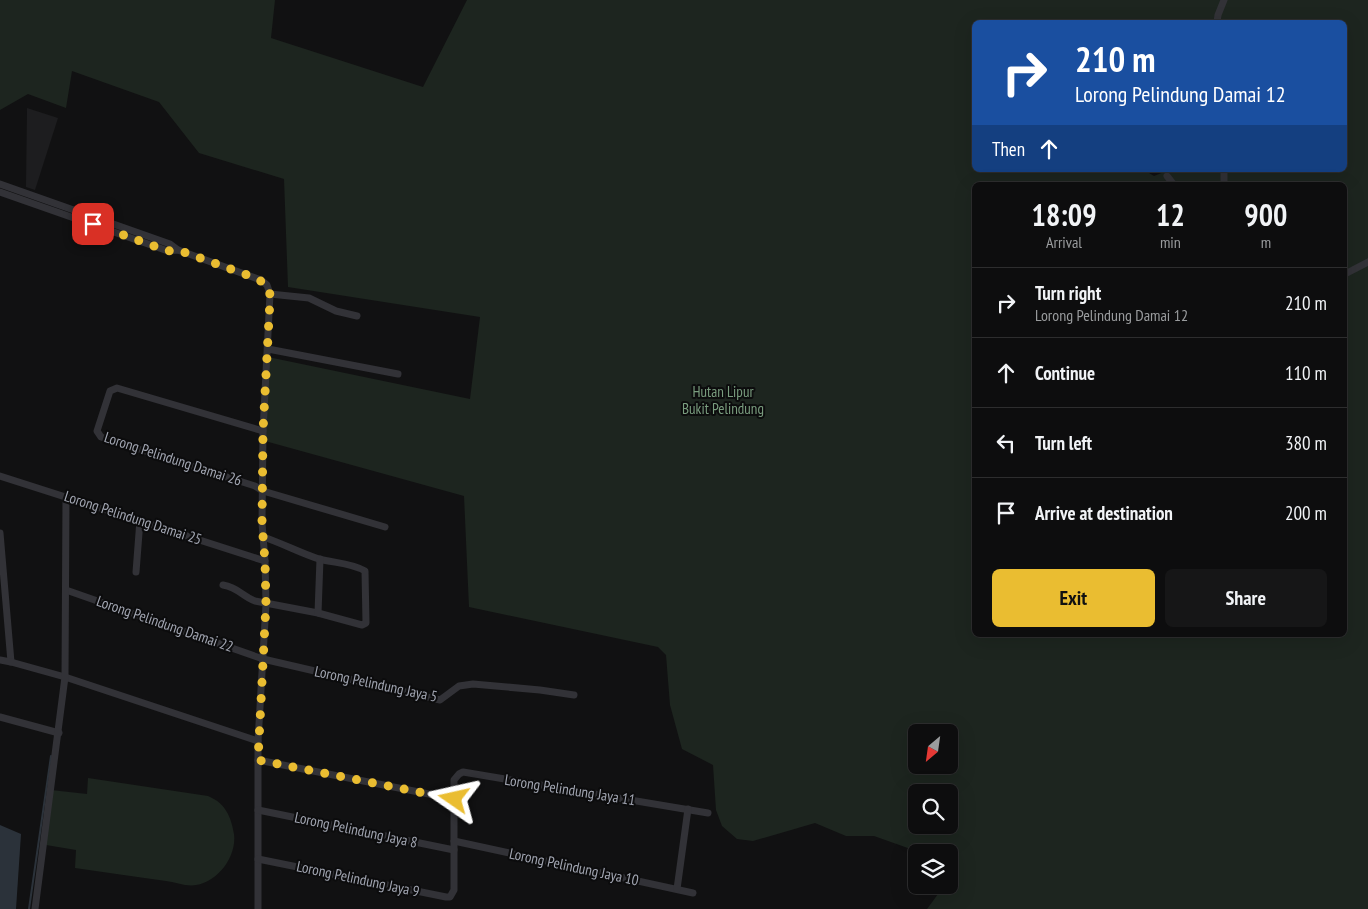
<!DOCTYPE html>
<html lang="en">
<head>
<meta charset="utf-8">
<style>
	body { margin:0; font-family:"PT Sans Narrow",sans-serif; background:#161617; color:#f1f3f6; height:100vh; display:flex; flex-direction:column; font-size:19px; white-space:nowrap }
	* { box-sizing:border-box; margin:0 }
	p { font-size:16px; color:#9a9c9e }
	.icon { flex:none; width:28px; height:28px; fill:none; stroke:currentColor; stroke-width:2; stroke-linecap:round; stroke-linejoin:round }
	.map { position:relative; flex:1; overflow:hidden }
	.details { position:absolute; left:972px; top:182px; width:375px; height:455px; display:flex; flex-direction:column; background:#0d0d0e; border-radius:8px; box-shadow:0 5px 20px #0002,0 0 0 1px #2d2d2e }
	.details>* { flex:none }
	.guide { position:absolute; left:972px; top:20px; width:375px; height:152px; border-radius:8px; box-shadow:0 5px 20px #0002,0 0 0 1px #2d2d2e; background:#1a4fa0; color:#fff; overflow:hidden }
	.needle { width:32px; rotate:209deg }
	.tools { position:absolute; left:908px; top:724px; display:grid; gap:10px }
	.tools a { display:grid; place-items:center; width:50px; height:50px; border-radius:8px; background:#0d0d0e; box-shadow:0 5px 20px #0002,0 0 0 1px #2d2d2e; font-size:25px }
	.pin { position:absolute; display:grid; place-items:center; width:42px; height:42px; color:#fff; margin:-21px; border-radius:10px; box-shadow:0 2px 8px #0006 }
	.me { position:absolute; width:55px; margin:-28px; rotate:281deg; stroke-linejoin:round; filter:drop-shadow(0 0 4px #0008) }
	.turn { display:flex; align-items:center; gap:18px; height:105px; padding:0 20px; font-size:22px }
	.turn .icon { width:65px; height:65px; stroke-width:2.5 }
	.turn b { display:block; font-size:35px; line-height:42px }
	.then { display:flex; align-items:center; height:48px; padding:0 20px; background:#0003; gap:10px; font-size:19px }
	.eta { display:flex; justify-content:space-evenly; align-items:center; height:85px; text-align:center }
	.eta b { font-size:30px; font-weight:700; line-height:35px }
	.primary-button { display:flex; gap:10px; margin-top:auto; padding:10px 20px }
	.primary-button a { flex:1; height:58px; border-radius:8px; background:#eabd31; color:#111; font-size:20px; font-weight:700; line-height:58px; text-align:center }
	.primary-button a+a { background:#161617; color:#f1f3f6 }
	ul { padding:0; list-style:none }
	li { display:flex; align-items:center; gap:15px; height:70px; padding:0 20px; border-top:1px solid #2d2d2e }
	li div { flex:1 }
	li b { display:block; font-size:19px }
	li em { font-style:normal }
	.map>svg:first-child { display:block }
</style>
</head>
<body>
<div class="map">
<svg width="1368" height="909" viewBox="0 0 1368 909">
	<rect width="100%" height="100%" fill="#111112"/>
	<!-- built -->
	<path fill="#1d1d1f" d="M27,108l31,10 -23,72 -9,-3z"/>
	<!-- green -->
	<g fill="#1d251f" fill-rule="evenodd">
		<path d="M0,0h275l-4,38 152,49 44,-87h901v909h-441l14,-19 -1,-5h9v-33h-30l-45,-16h-28l-31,-13 -62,18 -16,-2 -15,-13 -6,-16 -3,-45 -31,-16 -12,-44 -4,-50 -8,-8 -189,-40 -5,-111 -199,-55 3,-84 202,42 10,-82 -192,-30 -4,-108 -85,-26 -40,-51 -87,-31 -6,37 -38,-14 -28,16zM975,22h370v148h-176l-15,6 -10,-6h-169zM975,185h370v450h-370zM916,732h33v33h-33zM916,792h33v33h-33z"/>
		<path d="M88,778l120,18c17,7 23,20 26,38 3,22 -16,48 -38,51 -9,2 -21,-3 -30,-4 -31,-4 -61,-9 -91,-13l1,-18 -30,-5 5,-55 36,4z"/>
	</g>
	<!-- water -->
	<path fill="#2b323a" d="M0,825l21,9 -5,75h-16z"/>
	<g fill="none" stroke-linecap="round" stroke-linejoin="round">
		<!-- stream -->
		<path stroke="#2b323a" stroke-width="2" d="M29,909l22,-153"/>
		<!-- minor -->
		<g stroke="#323237" stroke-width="7">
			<path d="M1217,22l1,-7 6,-15"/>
			<path d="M1224,170v15"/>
			<path d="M1167,176l7,9"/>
			<path d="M0,184l170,60 8,6 83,30 6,5 3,9 -7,137 -1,92 3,38 1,43 -8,137v168"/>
			<path d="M0,192l168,59 10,-1"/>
			<path d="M1345,274l23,-12"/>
			<path d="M270,294l39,4 27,13 21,5"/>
			<path d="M268,349l130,25"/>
			<path d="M263,431l-146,-43 -7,3 -13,40 4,6 154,49 8,5 122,36"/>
			<path d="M0,476l265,85"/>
			<path d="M0,533l11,129"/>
			<path d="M136,572l4,-52"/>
			<path d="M223,585c16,3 19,11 32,16l63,12 44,12 4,-2 -1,-52c-13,-8 -31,-8 -46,-12 -19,-6 -37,-16 -56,-22"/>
			<path d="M66,590l197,69 177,41 19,-14 14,-2 67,6 34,5"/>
			<path d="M318,613l2,-54"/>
			<path d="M0,660l11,2 54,15 193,64"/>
			<path d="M0,717l59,16"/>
			<path d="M258,760l196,39"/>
			<path d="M258,810l196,40"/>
			<path d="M454,841l239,52"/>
			<path d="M258,859l188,38h4l4,-7v-110l5,-6 4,-2 245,41"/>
			<path d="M677,889l11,-80"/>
			<path d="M35,909l30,-232 1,-181"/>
		</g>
	</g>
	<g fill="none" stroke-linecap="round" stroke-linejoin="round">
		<!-- route -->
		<path stroke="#eabd31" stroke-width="9" stroke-dasharray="0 16.2" d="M93,224l75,27 10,-1 75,27c11,5 18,10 17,23l-7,131 -1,92 3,38 1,43 -8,156 196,39"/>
	</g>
	<g text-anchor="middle" stroke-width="4" stroke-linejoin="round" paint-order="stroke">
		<!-- park labels -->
		<g font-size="15" fill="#7a9d7f" stroke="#0c0c0d">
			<text x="723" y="397">Hutan Lipur<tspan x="723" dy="17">Bukit Pelindung</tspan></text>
		</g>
		<!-- street labels -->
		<g font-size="15" fill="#a2a6b2" stroke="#0c0c0d">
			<text transform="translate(173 459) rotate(18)" y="5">Lorong Pelindung Damai 26</text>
			<text transform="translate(133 518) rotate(18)" y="5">Lorong Pelindung Damai 25</text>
			<text transform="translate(165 624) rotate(19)" y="5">Lorong Pelindung Damai 22</text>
			<text transform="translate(376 684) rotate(12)" y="5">Lorong Pelindung Jaya 5</text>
			<text transform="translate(570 790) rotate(9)" y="5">Lorong Pelindung Jaya 11</text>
			<text transform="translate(356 830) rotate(12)" y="5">Lorong Pelindung Jaya 8</text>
			<text transform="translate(574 867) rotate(12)" y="5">Lorong Pelindung Jaya 10</text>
			<text transform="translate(358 879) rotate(12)" y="5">Lorong Pelindung Jaya 9</text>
		</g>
	</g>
</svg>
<div class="tools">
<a><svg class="needle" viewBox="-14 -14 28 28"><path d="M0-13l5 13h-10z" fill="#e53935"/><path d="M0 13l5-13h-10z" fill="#9a9c9e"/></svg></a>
<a><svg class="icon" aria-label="search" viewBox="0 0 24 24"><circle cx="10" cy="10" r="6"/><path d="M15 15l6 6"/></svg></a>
<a><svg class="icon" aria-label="layers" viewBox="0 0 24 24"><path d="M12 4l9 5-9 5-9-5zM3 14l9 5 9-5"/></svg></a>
</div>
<div class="pin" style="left:93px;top:224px;background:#d93025"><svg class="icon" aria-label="arrive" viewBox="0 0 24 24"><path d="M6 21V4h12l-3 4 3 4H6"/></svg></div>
<svg class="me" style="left:454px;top:799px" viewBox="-20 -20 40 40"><path d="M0-17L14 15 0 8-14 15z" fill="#eabd31" stroke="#fff" stroke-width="4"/></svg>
<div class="guide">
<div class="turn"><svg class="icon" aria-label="right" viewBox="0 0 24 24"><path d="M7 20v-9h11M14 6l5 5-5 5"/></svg><div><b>210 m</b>Lorong Pelindung Damai 12</div></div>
<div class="then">Then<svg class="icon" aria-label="ahead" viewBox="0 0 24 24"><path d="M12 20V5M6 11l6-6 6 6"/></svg></div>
</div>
<section class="details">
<div class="eta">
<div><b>18:09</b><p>Arrival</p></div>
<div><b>12</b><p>min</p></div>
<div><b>900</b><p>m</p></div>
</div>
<ul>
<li><svg class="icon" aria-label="right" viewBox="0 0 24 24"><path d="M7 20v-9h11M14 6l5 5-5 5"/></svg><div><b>Turn right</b><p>Lorong Pelindung Damai 12</p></div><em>210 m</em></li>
<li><svg class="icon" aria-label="ahead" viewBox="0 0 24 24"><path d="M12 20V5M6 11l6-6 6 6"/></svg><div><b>Continue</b></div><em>110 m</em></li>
<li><svg class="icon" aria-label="left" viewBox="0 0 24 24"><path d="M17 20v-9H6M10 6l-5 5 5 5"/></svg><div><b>Turn left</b></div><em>380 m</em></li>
<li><svg class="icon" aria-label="arrive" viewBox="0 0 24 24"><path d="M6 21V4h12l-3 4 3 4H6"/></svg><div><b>Arrive at destination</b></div><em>200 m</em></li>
</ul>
<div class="primary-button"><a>Exit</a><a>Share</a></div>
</section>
</div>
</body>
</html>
